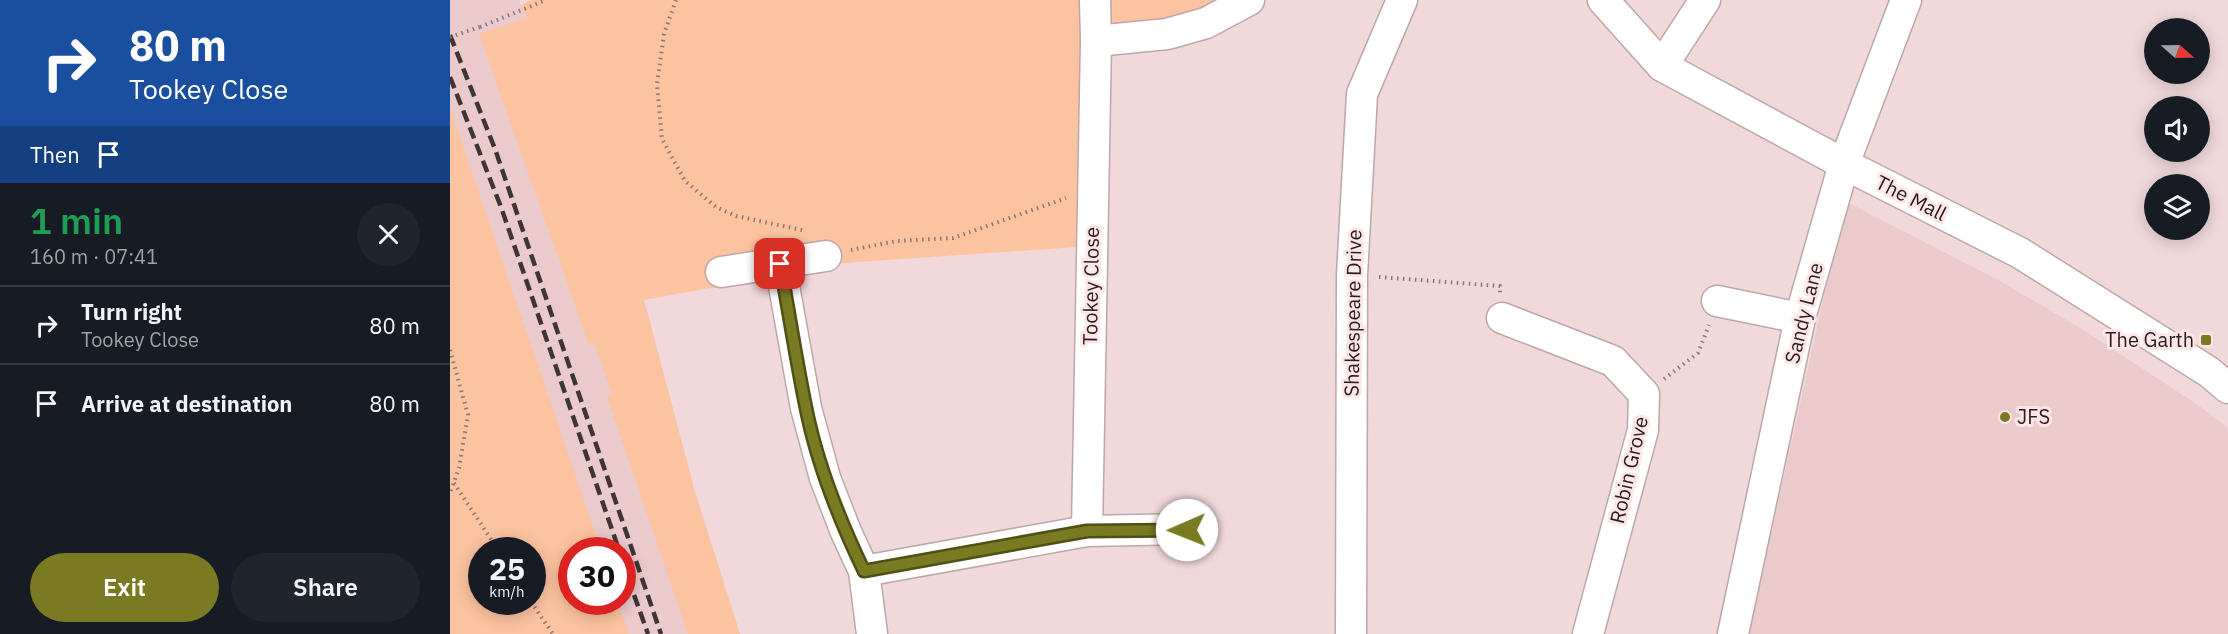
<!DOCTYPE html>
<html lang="en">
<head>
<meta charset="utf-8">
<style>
	body { margin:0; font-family:"IBM Plex Sans",sans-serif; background:#20242c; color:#f1f3f6; height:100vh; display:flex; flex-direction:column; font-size:22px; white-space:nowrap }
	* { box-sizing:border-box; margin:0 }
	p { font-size:20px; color:#9ea1a6 }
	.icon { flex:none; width:33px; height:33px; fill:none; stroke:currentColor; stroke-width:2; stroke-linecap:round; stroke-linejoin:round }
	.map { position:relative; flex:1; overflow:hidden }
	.sheet { display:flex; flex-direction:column; background:#171b24; width:450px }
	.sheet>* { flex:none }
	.guide { background:#1a4fa0; color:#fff; overflow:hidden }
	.needle { width:39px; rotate:110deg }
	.tools { position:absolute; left:1694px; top:18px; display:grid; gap:12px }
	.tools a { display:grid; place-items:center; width:66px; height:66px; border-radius:50%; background:#171b24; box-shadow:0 3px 15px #0003; font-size:30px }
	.speed { position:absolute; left:18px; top:537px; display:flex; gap:12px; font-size:30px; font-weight:700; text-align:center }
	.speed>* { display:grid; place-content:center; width:78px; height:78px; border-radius:50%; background:#171b24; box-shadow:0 3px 15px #0003; line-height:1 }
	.speed small { font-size:15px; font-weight:400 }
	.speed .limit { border:9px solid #d22; background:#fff; color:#111 }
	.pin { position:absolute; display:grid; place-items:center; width:51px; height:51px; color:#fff; margin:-26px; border-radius:12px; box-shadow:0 3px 9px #0006 }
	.me { position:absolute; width:66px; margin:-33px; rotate:269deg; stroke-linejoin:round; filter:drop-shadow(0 0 4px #0008) }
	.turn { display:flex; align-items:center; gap:21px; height:126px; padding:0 30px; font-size:27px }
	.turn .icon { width:78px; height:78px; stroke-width:2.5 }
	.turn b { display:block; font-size:42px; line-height:51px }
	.then { display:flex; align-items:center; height:57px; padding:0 30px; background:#0003; gap:12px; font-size:22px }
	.round { display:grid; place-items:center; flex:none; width:63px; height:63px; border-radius:32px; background:#20242c }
	.summary { display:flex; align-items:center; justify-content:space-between; height:102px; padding:0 30px }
	h1 { font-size:36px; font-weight:600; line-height:45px; color:#1e9e55 }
	.primary-button { display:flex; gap:12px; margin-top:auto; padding:12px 30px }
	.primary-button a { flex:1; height:69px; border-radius:36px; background:#797a22; color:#fff; font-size:24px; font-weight:600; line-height:69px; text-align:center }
	.primary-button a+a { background:#20242c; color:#f1f3f6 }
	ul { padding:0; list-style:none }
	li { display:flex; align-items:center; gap:18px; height:78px; padding:0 30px; border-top:2px solid #363941 }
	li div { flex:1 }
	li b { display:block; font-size:22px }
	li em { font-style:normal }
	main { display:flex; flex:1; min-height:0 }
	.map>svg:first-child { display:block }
</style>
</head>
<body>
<main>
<section class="sheet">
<div class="guide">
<div class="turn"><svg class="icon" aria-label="right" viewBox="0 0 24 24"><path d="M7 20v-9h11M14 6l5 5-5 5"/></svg><div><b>80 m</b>Tookey Close</div></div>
<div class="then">Then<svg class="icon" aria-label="arrive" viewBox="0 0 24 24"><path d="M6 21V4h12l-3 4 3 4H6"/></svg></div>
</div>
<div class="summary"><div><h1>1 min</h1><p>160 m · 07:41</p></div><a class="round"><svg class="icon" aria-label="close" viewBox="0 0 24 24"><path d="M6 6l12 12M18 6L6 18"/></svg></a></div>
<ul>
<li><svg class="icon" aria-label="right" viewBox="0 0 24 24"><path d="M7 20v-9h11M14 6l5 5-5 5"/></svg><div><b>Turn right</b><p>Tookey Close</p></div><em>80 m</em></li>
<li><svg class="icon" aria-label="arrive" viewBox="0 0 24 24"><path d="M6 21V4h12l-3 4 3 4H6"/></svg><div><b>Arrive at destination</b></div><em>80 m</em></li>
</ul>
<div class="primary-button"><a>Exit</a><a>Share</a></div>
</section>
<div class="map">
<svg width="1778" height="634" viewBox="0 0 1778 634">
	<rect width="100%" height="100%" fill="#f1d8da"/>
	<!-- built -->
	<g fill="#ebcacc" fill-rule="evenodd">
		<path d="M0,0h69l125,300 51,192 45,142h-166l-124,-352zM122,550h50v52h-50z"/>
		<path d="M1395,201l153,79 84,49 116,76 30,23v206h-479z"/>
	</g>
	<!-- green -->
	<g fill="#fcc3a0" fill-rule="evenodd">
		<path d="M81,0h712l-147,41 -5,205 -263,18 -115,1 2,22 -71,13 51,192 45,142h-52l-81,-237 5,-2 -17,-51 -6,1 -110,-311 48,-16 -6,-13z"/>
		<path d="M0,108l151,442h-29v52h46l11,32h-179zM82,550v52h-50v-52z"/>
	</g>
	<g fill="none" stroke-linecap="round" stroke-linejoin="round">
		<defs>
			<g id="minor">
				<path d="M1153,0l59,66 182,98 176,89 189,119 19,16"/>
				<path d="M646,41l71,-7 39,-11 43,-23"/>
				<path d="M1212,66l43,-66"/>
				<path d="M330,264l26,144 19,70 21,54 18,39 8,63"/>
				<path d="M271,272l105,-16"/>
				<path d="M1267,301l83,17"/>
				<path d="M1052,318l111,43 31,33 -1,36 -55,204"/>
				<path d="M637,531l9,-490 -1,-41"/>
				<path d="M414,571l223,-40 100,-2"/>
				<path d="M901,634l1,-359 10,-181 40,-94"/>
				<path d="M1283,634l67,-316 44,-154 62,-164"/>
			</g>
		</defs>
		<!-- minor casing -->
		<use href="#minor" stroke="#bea7a8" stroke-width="33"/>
		<!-- path -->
		<g stroke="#887879" stroke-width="4" stroke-dasharray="1.5 4.5" stroke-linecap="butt">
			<path d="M226,0l-12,34 -7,50 5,55 23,42 31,26 20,9 66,14"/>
			<path d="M30,27l66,-27"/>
			<path d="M401,250l46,-9 56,-3 113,-40"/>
			<path d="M929,277l121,9v7"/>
			<path d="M0,350l18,65 -9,53 -9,25"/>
			<path d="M1214,379l34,-26 11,-28"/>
			<path d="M4,483l44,67"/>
			<path d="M81,602l22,32"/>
		</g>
		<!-- minor -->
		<use href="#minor" stroke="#fff" stroke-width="30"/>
		<!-- rail -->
		<g stroke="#403536" stroke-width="4.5" stroke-dasharray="12 6" stroke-linecap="butt">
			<path d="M0,35l45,114 166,485"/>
			<path d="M0,77l51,130 118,343"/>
			<path d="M172,561l26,73"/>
		</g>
		<!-- path-bridge -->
		<path stroke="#887879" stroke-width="4" stroke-dasharray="1.5 4.5" stroke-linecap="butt" d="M0,37l30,-10"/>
	</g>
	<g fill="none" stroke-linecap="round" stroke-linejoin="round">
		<defs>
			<path id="route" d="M330,264c9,48 16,96 26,144 11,56 33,111 58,163l223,-40 100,-1"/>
		</defs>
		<!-- route casing -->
		<use href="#route" stroke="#4f4f16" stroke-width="15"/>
		<!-- route -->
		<use href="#route" stroke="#797a22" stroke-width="10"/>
	</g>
	<!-- markers -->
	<g fill="#797a22" stroke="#fee5e7" stroke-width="2">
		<rect x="1750" y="334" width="12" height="12" rx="3"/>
		<circle cx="1555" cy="417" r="6"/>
	</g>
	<g text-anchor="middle" stroke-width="6" stroke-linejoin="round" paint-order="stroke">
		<!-- street labels -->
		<g font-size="20" fill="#261d1e" stroke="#fee5e7">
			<text transform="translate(1461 198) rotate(27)" y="7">The Mall</text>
			<text transform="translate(641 286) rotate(-89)" y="7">Tookey Close</text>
			<text transform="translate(903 313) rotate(-89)" y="7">Shakespeare Drive</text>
			<text transform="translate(1354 313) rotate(-76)" y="7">Sandy Lane</text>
			<text transform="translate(1179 470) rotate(-77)" y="7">Robin Grove</text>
		</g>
		<!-- poi labels -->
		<g font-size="20" fill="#261d1e" stroke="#fee5e7" text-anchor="end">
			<text x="1744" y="347">The Garth</text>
			<text x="1567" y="424" text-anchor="start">JFS</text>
		</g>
	</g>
</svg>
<div class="tools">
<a><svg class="needle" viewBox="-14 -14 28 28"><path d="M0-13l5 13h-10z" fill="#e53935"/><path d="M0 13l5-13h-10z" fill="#9ea1a6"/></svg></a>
<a><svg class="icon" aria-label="sound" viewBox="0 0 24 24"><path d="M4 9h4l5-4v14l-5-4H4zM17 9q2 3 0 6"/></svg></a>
<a><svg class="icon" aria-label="layers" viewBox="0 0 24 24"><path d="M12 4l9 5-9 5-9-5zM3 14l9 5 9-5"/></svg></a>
</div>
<div class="speed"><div>25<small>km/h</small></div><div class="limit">30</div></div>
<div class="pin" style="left:330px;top:264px;background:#d93025"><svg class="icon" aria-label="arrive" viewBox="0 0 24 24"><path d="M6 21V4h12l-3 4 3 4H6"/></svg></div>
<svg class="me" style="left:737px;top:530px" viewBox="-20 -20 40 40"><circle r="19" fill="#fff"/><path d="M0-13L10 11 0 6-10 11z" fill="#797a22"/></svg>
</div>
</main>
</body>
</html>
